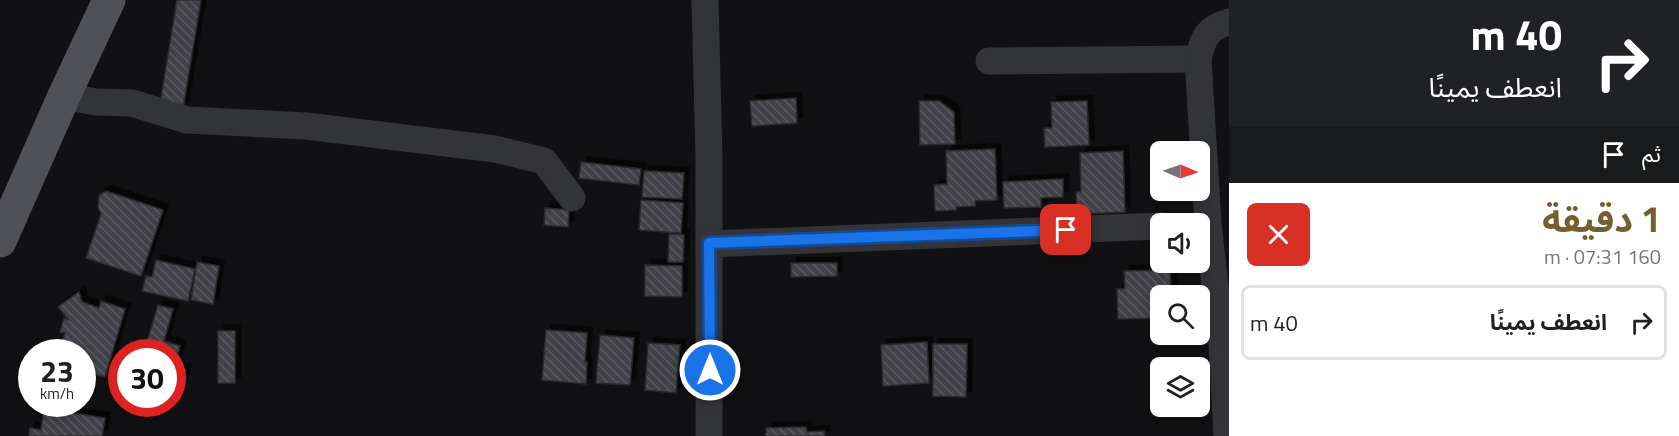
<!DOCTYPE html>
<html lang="ar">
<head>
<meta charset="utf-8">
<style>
	body { margin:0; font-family:"Titillium Web","Noto Sans Arabic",sans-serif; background:#f2f2f2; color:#202124; direction:rtl; height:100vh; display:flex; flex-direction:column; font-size:22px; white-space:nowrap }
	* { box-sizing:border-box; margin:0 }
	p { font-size:20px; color:#757577 }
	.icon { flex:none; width:33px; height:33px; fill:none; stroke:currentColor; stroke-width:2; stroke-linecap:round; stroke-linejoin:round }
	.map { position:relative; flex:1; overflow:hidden; direction:ltr }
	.panel { display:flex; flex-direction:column; background:#fff; width:450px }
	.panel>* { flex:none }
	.banner { background:#202124; color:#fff; overflow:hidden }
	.needle { width:39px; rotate:92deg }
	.tools { position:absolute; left:1150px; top:141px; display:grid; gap:12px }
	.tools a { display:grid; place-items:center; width:60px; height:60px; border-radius:9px; background:#fff; box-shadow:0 3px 9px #0003; font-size:30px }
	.speed { position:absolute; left:18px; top:339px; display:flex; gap:12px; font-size:30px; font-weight:700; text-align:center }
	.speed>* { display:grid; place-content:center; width:78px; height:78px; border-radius:50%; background:#fff; box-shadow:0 3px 9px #0003; line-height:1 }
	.speed small { font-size:15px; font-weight:400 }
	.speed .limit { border:9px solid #d22; background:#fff; color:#111 }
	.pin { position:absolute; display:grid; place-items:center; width:51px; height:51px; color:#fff; margin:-26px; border-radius:12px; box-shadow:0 3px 9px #0006 }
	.me { position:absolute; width:66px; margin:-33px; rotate:0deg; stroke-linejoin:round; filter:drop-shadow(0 0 4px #0008) }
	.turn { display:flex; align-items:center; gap:21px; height:126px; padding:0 18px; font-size:27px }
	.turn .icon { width:78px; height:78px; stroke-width:2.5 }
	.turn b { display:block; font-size:42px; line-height:51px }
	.then { display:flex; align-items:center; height:57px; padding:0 18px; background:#0003; gap:12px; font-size:22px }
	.round { display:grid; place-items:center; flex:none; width:63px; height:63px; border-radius:9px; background:#f2f2f2 }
	.overview { display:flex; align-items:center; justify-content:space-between; height:102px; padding:0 18px }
	h1 { font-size:36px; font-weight:700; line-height:45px; color:#775e2e }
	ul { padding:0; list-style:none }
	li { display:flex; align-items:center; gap:18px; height:75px; margin:0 12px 9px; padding:0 6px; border:3px solid #e0e0e0; border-radius:9px }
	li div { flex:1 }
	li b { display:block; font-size:22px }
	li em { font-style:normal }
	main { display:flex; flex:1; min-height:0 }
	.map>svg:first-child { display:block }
</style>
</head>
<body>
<main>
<section class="panel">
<div class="banner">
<div class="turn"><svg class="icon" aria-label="right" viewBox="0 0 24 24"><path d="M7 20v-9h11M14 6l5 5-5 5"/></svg><div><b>40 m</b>انعطف يمينًا</div></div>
<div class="then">ثم<svg class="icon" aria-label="arrive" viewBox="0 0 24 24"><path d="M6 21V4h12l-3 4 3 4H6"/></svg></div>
</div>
<div class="overview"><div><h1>1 دقيقة</h1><p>160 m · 07:31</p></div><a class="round" style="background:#d93025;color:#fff"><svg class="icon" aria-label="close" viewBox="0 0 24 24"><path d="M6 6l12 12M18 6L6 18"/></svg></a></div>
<ul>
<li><svg class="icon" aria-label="right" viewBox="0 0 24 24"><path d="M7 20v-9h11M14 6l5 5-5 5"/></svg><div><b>انعطف يمينًا</b></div><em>40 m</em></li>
</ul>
</section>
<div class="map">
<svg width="1229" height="436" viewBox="0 0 1229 436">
	<defs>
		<pattern id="building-back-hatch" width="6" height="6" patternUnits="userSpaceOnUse" patternTransform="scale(1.5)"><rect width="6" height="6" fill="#414246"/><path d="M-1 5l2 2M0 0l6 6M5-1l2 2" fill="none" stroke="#595a5e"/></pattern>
		<filter id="shadow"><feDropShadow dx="5.5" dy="-5.5" stdDeviation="0" flood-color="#0009"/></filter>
	</defs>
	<rect width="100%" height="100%" fill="#111113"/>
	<!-- building -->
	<g fill="url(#building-back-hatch)" stroke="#2c2c2f" stroke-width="1.5" filter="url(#shadow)">
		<path d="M177,0h24l-18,108 -23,-4z"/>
		<path d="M796,98l1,25 -45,3 -2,-25z"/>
		<path d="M919,101h20l15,11 1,32 -35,1z"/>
		<path d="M1087,101l2,44 -44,2 -1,-19h8l-1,-26z"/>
		<path d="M995,149l2,51 -22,1v5l-19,1v3l-21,1 -1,-26 13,-1 -1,-33z"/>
		<path d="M1123,151l2,61 -48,2 -1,-22h5l-1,-39z"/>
		<path d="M581,162l60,7 -2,16 -60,-7z"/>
		<path d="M644,171l40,2 -2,26 -40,-2z"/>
		<path d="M1063,179v18l-22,1v9l-37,1 -1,-26z"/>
		<path d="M106,191l57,19 -22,66 -55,-18 15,-44 -3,-7 1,-11z"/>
		<path d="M641,200l42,3 -2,30 -42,-3z"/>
		<path d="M545,208l24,2 -1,17 -24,-2z"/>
		<path d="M669,234l15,1 -1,27h-15z"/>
		<path d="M156,260l39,9 -7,32 -46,-10 4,-15 6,1z"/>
		<path d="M197,262l22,4 -6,38 -22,-4z"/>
		<path d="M791,263h46v13l-46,1z"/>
		<path d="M645,265l37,1v31l-37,-1z"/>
		<path d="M1170,270l1,26h-10v22l-43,1 -1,-30h8l-1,-18z"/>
		<path d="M79,292l3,10 17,6 2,-7 24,8 -20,68 -23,-6v-19h-23l6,-19 -5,-1 4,-14 5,2 -11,-13z"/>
		<path d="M158,305l15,4 -9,32 16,5 -6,21 12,3 -7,24 -7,-2v-40h-28z"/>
		<path d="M546,330l41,3 -2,29h2l-1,22 -44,-4z"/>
		<rect x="218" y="331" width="17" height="52"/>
		<path d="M600,335l34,3 -4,47 -34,-2z"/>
		<path d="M927,342l2,41 -46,3 -2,-41z"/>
		<path d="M648,343l32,2 -4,48 -31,-3z"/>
		<path d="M933,344h34l-1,53 -33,-1z"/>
		<path d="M44,408l61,10 -3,18h-73l1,-8 11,2z"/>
		<path d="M806,427l1,5 17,-1 1,5h-59v-8z"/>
	</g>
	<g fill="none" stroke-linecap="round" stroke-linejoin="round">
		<!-- minor -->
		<g stroke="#333437" stroke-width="27">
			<path d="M705,0l4,157v279"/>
			<path d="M989,61l209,-2"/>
			<path d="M64,96l32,6 36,1 55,17 119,6 189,23 49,12 28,37"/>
			<path d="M709,244l452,-18"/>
			<path d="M1227,436l-5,-91 -14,-121 -10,-165c5,-21 9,-31 31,-37"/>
		</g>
		<!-- major -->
		<path stroke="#4f5156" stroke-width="33" d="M0,241l64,-145 45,-96"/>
	</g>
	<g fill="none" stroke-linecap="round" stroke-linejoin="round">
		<defs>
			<path id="route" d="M710,370l-1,-127 357,-13"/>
		</defs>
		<!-- route casing -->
		<use href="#route" stroke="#114b97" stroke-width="15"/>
		<!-- route -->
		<use href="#route" stroke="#1a73e8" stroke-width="10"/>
	</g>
</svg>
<div class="tools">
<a><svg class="needle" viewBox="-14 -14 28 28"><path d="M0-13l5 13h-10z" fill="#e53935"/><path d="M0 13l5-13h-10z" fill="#757577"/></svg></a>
<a><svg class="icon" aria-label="sound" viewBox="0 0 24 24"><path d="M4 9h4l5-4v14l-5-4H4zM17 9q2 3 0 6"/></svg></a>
<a><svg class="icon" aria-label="search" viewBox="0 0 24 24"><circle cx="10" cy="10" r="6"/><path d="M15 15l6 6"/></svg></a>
<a><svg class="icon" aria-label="layers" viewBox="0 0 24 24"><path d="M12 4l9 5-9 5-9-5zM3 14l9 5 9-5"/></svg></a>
</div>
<div class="speed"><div>23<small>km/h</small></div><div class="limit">30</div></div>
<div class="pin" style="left:1066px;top:230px;background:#d93025"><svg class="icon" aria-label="arrive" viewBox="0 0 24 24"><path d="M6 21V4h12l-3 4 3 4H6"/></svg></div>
<svg class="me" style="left:710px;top:370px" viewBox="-20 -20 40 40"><circle r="17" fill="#1a73e8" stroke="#fff" stroke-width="3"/><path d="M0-11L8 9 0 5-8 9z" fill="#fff"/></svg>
</div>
</main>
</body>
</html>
